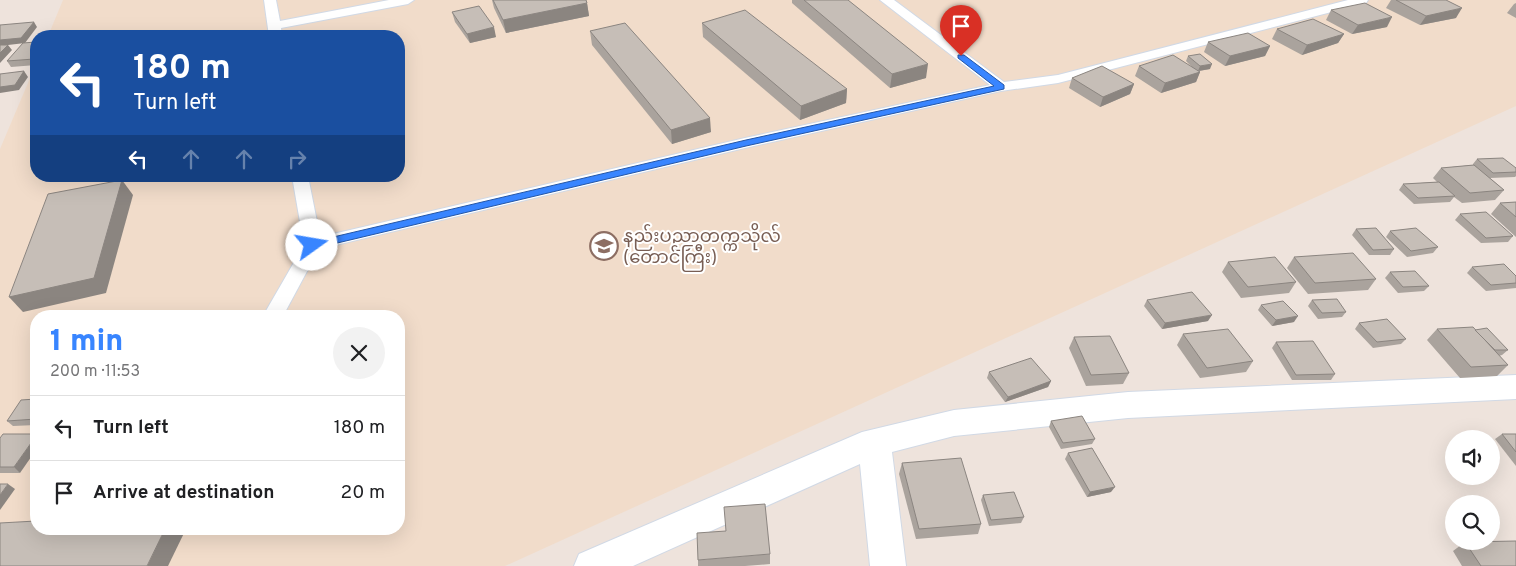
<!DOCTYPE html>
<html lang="en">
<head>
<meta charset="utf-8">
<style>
	body { margin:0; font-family:Overpass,"Noto Sans Myanmar",sans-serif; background:#f2f2f2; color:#202124; height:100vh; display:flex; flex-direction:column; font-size:19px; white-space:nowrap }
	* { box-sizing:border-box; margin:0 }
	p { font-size:16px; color:#757577 }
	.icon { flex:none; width:28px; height:28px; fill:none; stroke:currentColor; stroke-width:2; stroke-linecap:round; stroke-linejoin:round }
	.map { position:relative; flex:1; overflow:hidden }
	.panel { position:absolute; left:30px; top:310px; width:375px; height:225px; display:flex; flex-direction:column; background:#fff; border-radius:20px; box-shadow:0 5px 20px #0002 }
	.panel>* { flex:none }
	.top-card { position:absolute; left:30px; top:30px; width:375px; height:152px; border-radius:20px; box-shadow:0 5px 20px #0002; background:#1a4fa0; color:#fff; overflow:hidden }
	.buttons { position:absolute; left:1445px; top:430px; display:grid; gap:10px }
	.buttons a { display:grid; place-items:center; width:55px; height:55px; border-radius:50%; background:#fff; box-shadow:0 5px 20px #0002; font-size:25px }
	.pin { position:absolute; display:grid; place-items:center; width:42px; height:42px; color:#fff; margin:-51px -21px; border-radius:50% 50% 50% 0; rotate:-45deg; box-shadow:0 0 5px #0007 }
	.pin .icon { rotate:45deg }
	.me { position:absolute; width:55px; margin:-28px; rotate:77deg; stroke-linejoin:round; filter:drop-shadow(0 0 4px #0008) }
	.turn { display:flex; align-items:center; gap:18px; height:105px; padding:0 20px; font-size:22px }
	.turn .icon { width:65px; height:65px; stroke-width:2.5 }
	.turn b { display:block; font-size:35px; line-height:42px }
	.lanes { display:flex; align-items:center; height:48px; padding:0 20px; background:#0003; justify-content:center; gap:25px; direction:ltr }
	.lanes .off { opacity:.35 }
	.round { display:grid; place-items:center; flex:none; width:52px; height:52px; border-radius:26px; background:#f2f2f2 }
	.overview { display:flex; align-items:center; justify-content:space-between; height:85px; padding:0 20px }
	h1 { font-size:30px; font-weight:800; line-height:38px; color:#3885ff }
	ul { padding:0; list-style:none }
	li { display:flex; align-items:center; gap:15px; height:65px; padding:0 20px; border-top:1px solid #e0e0e0 }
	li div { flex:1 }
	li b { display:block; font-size:19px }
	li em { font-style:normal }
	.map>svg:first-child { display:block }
</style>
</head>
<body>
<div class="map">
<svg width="1516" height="566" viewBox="0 0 1516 566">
	<rect width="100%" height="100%" fill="#eee3dc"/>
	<!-- education -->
	<path fill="#f1dcca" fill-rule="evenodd" d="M63,0h1453v106l-1011,460h-505v-417l36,-85v112h363v-140h-351zM36,316h363v213h-363z"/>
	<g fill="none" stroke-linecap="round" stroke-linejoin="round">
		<defs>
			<g id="lane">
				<path d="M264,0h12l4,21 109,-21h25l-6,4 -127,24 1,8h-13z"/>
				<path d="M880,0h14l110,82 54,-7 290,-75h20l-2,3 -308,80 -57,8 -256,57 -426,101 -36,67h-20l41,-71 -12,-69h16l12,61 425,-99 245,-53z"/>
			</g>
			<path id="street" d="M1516,375v24l-388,19 -174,18 -62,16 14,114h-36l-10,-102 -227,102h-59l5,-12 283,-122 92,-22 174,-18z"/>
		</defs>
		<!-- lane casing -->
		<use href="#lane" stroke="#d1d9e5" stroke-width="2"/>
		<!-- street casing -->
		<use href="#street" stroke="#d1d9e5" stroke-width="2"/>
		<!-- lane -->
		<use href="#lane" fill="#fff" fill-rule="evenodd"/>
		<!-- street -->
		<use href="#street" fill="#fff" fill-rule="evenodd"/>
	</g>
	<!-- wall -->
	<g fill="#aaa39d">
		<path d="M492,0h94l1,3 2,13 -83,17 -12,-25z"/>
		<path d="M792,0h56l78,78 -36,10 -98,-85z"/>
		<path d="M1391,0h55l10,18 -36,7 -34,-17z"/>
		<path d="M1516,3v15l-9,-5 7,-9z"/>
		<path d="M1331,10l56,17 -35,7 -26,-14z"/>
		<path d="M452,12l44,25 -26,6 -15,-21z"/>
		<path d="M702,23l145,66 -1,14 -46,17 -97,-83z"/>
		<path d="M1277,29l67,5 -6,9 -36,12 -30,-16z"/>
		<path d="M590,31l121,101 -39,12 -80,-99z"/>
		<path d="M36,42v23l-25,2 -4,-6z"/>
		<path d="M1208,42l62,4 -5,10 -40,10 -21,-14z"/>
		<path d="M1188,56l22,13 -11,2 1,1 -4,10 -35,11 -26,-17 4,-10 53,1 -6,-6z"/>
		<path d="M1072,78l62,6 -4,10 -30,13 -31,-19z"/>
		<path d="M1477,159l39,9v8l-1,1 -25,1 14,12 -9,10 -33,3 -8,-6 -4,5 -36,2 -15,-14 4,-6 34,-2 -4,-4 8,-10 32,-3v-1z"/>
		<path d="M1516,202v35l-25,-23 9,-11z"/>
		<path d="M1460,214l53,22 -5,6 -27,1 -26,-23z"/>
		<path d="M1356,229l38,20 -4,6h-21l-17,-20z"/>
		<path d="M1390,231l48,16 -5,6 -26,4 -21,-20z"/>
		<path d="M1294,257l82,22 -8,11 -60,4 -21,-26z"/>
		<path d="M1228,262l68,20 -7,11 -48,5 -19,-26z"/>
		<path d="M1472,267l44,9v12l-30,3 -19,-18z"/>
		<path d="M1390,272l39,14 -5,5 -26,2 -13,-15z"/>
		<path d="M1147,300l61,21 -46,8 -18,-23z"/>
		<path d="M1312,300l34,12 -4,5 -24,2 -10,-13z"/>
		<path d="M1261,305l33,17 -22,4 -14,-16z"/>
		<path d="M1359,323l47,16 -5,5 -28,4 -18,-19z"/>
		<path d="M1437,329l38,1 33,20 -6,5 -3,1 9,9 -11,11 -37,2 -33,-38z"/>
		<path d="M1183,334l70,27 -7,11 -46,6 -23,-33z"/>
		<path d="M1074,337l55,36 -6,11 -37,2 -17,-38z"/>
		<path d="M1276,342l59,32 -4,6h-39l-20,-32z"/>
		<path d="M989,372l62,9 -3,6 -43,15 -18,-24z"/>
		<path d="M36,399v26l-23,1 -6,-5z"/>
		<path d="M1051,421l44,18 -3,5 -31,5 -12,-22z"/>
		<path d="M1502,434h14v32l-21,-27z"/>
		<path d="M0,438l20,35h-20z"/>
		<path d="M1068,453l43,39 -24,5 -22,-38z"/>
		<path d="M902,463l79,61 -3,10 -62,5 -17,-65z"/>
		<path d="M983,495l41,22 -3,6 -32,3 -8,-26z"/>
		<path d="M1465,542l51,24h-54l-9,-15z"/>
		<path d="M770,554v10l-25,2h-47v-6z"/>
	</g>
	<!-- shaded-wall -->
	<g fill="#8b8580">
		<path d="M587,3l2,13 -83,17 -3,-13z"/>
		<path d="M1462,8l-6,10 -36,7 6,-9z"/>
		<path d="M1392,17l-5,10 -35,7 6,-9z"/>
		<path d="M34,22l3,5 -12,16 -17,2 4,5 -12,13v-23z"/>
		<path d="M494,27l2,10 -26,6 -3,-9z"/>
		<path d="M1344,34l-6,9 -36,12 5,-10z"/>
		<path d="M1270,46l-5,10 -40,10 5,-10z"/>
		<path d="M928,64l-2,14 -36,10 2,-14z"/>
		<path d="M1212,64l-2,5 -12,2 2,-5z"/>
		<path d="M24,71l4,6 -9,13 -19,3v-6z"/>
		<path d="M1200,72l-4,10 -35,11 4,-10z"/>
		<path d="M1134,84l-4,10 -30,13 3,-10z"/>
		<path d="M847,89l-1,14 -46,17 1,-14z"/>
		<path d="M710,118l1,14 -39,12 -1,-14z"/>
		<path d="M122,180l11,15 -27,98 -83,19 -14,-15z"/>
		<path d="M1212,315l-4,6 -46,8 3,-6z"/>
		<path d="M1298,316l-4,6 -22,4 4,-6z"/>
		<path d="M1051,381l-3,6 -43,15 3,-5z"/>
		<path d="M36,436v14l-16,23 -6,-6z"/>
		<path d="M8,484l7,5 -15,21v-15z"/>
		<path d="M1115,487l-4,5 -24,5 3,-5z"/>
		<path d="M165,529h21l-18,37h-21z"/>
	</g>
	<!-- building -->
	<g fill="#c6beb7" stroke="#8b8580">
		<path d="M493,0h93l1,3 -84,17z"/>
		<path d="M804,0h44l80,64 -36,10z"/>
		<path d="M1396,0h50l16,8 -36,8z"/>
		<path d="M1365,3l27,14 -34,8 -27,-15z"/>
		<path d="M479,6l15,21 -27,7 -15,-22z"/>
		<path d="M745,10l102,79 -46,17 -99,-83z"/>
		<path d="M1313,19l31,15 -37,11 -30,-16z"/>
		<path d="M34,22l-13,16 -21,2v-15z"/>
		<path d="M625,23l85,95 -39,12 -81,-99z"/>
		<path d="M1248,33l22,13 -40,10 -22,-14z"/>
		<path d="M36,42v15l-2,2 -27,2 16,-18z"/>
		<path d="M0,45h8l-8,8z"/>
		<path d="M1200,54l12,10 -12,2 -12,-10z"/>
		<path d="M1173,55l27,17 -35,11 -26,-17z"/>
		<path d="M1102,66l32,18 -31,13 -31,-19z"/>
		<path d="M24,71l-9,14 -15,2v-13z"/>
		<path d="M1503,158l13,10v4l-23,1 -16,-14z"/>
		<path d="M1474,165l30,25 -34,3 -29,-25z"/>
		<path d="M122,180l-28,98 -85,19 39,-103z"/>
		<path d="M1439,182l16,14 -37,2 -15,-14z"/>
		<path d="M1516,202v15l-16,-14z"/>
		<path d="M1486,212l27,24 -27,2 -26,-24z"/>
		<path d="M1376,228l18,21 -21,1 -17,-21z"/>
		<path d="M1416,228l22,19 -27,4 -21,-20z"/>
		<path d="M1353,253l23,26 -61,4 -21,-26z"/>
		<path d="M1275,257l21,25 -48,5 -20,-25z"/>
		<path d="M1504,264l12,12v7l-25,2 -19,-18z"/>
		<path d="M1415,271l14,15 -26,1 -13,-15z"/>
		<path d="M1192,292l20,23 -47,8 -18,-23z"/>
		<path d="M1337,299l9,13 -24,1 -10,-13z"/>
		<path d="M1283,301l15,15 -22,4 -15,-15z"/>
		<path d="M1387,319l19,20 -29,3 -18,-19z"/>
		<path d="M1473,327l35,38 -37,2 -34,-38z"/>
		<path d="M1487,328l21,22h-13l-20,-20z"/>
		<path d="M1228,329l25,32 -46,7 -24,-34z"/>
		<path d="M1110,336l19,37 -38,2 -17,-38z"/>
		<path d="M1313,341l22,33 -39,1 -20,-33z"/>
		<path d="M1031,358l20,23 -43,16 -19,-25z"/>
		<path d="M36,399v20l-29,2 14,-21z"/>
		<path d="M1082,416l13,23 -32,4 -12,-22z"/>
		<path d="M3,434h33v2l-22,31h-14v-29z"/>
		<path d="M1502,434h14v18z"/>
		<path d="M1092,448l23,39 -25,5 -22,-39z"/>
		<path d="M961,458l20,66 -62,5 -17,-66z"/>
		<path d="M0,484h8l-8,11z"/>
		<path d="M1014,492l10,25 -33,3 -8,-25z"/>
		<path d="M765,504l5,50 -72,6 -1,-27 29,-2 -2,-24z"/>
		<path d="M36,521v8h129l-18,37h-147v-43z"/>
		<path d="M1516,541v25h-35l-16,-24z"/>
	</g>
	<!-- route -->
	<path fill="#3885ff" stroke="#2456a6" d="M958,55h6l40,30v4l-258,57 -434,103 -5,-4 5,-3 434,-102 248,-54 -36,-28z"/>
	<!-- icons -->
	<defs>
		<symbol id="university-ring" viewBox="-11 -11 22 22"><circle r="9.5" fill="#fff" stroke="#8d6e63" stroke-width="1.5"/><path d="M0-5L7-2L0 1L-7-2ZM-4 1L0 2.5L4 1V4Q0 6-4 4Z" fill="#8d6e63"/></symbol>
	</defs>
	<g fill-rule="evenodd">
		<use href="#university-ring" x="588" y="230" width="32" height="32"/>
	</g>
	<g text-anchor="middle" stroke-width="4" stroke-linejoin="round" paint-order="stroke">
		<!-- education labels -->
		<g font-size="18" fill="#785e54" stroke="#fff" text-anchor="start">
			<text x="623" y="242">နည်းပညာတက္ကသိုလ်<tspan x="623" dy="21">(တောင်ကြီး)</tspan></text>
		</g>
	</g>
</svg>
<div class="buttons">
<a><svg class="icon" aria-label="sound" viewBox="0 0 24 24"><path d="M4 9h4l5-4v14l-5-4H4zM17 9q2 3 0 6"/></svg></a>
<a><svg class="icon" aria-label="search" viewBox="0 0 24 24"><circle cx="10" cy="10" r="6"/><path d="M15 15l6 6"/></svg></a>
</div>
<div class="pin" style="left:961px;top:56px;background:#d93025"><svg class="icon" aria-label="arrive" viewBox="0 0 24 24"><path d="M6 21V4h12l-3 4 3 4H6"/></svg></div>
<svg class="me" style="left:312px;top:245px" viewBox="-20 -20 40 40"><circle r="19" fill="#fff"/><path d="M0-13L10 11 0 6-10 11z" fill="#3885ff"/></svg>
<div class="top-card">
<div class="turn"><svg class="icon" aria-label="left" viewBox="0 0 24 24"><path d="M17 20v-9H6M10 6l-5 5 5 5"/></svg><div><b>180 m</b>Turn left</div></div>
<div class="lanes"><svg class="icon" aria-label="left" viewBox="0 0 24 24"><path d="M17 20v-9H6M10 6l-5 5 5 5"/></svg><svg class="icon off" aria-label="ahead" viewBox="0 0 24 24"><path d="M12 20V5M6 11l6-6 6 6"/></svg><svg class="icon off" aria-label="ahead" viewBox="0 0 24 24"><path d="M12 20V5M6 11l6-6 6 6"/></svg><svg class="icon off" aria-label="right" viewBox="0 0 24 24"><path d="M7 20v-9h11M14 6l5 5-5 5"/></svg></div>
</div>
<section class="panel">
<div class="overview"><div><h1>1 min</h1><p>200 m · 11:53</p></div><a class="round"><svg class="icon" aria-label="close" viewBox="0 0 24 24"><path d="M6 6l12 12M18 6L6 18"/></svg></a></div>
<ul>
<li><svg class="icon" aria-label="left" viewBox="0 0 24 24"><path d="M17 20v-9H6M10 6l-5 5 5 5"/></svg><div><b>Turn left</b></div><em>180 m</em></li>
<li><svg class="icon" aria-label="arrive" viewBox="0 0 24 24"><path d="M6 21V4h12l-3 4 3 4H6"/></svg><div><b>Arrive at destination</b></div><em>20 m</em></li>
</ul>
</section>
</div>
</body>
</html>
